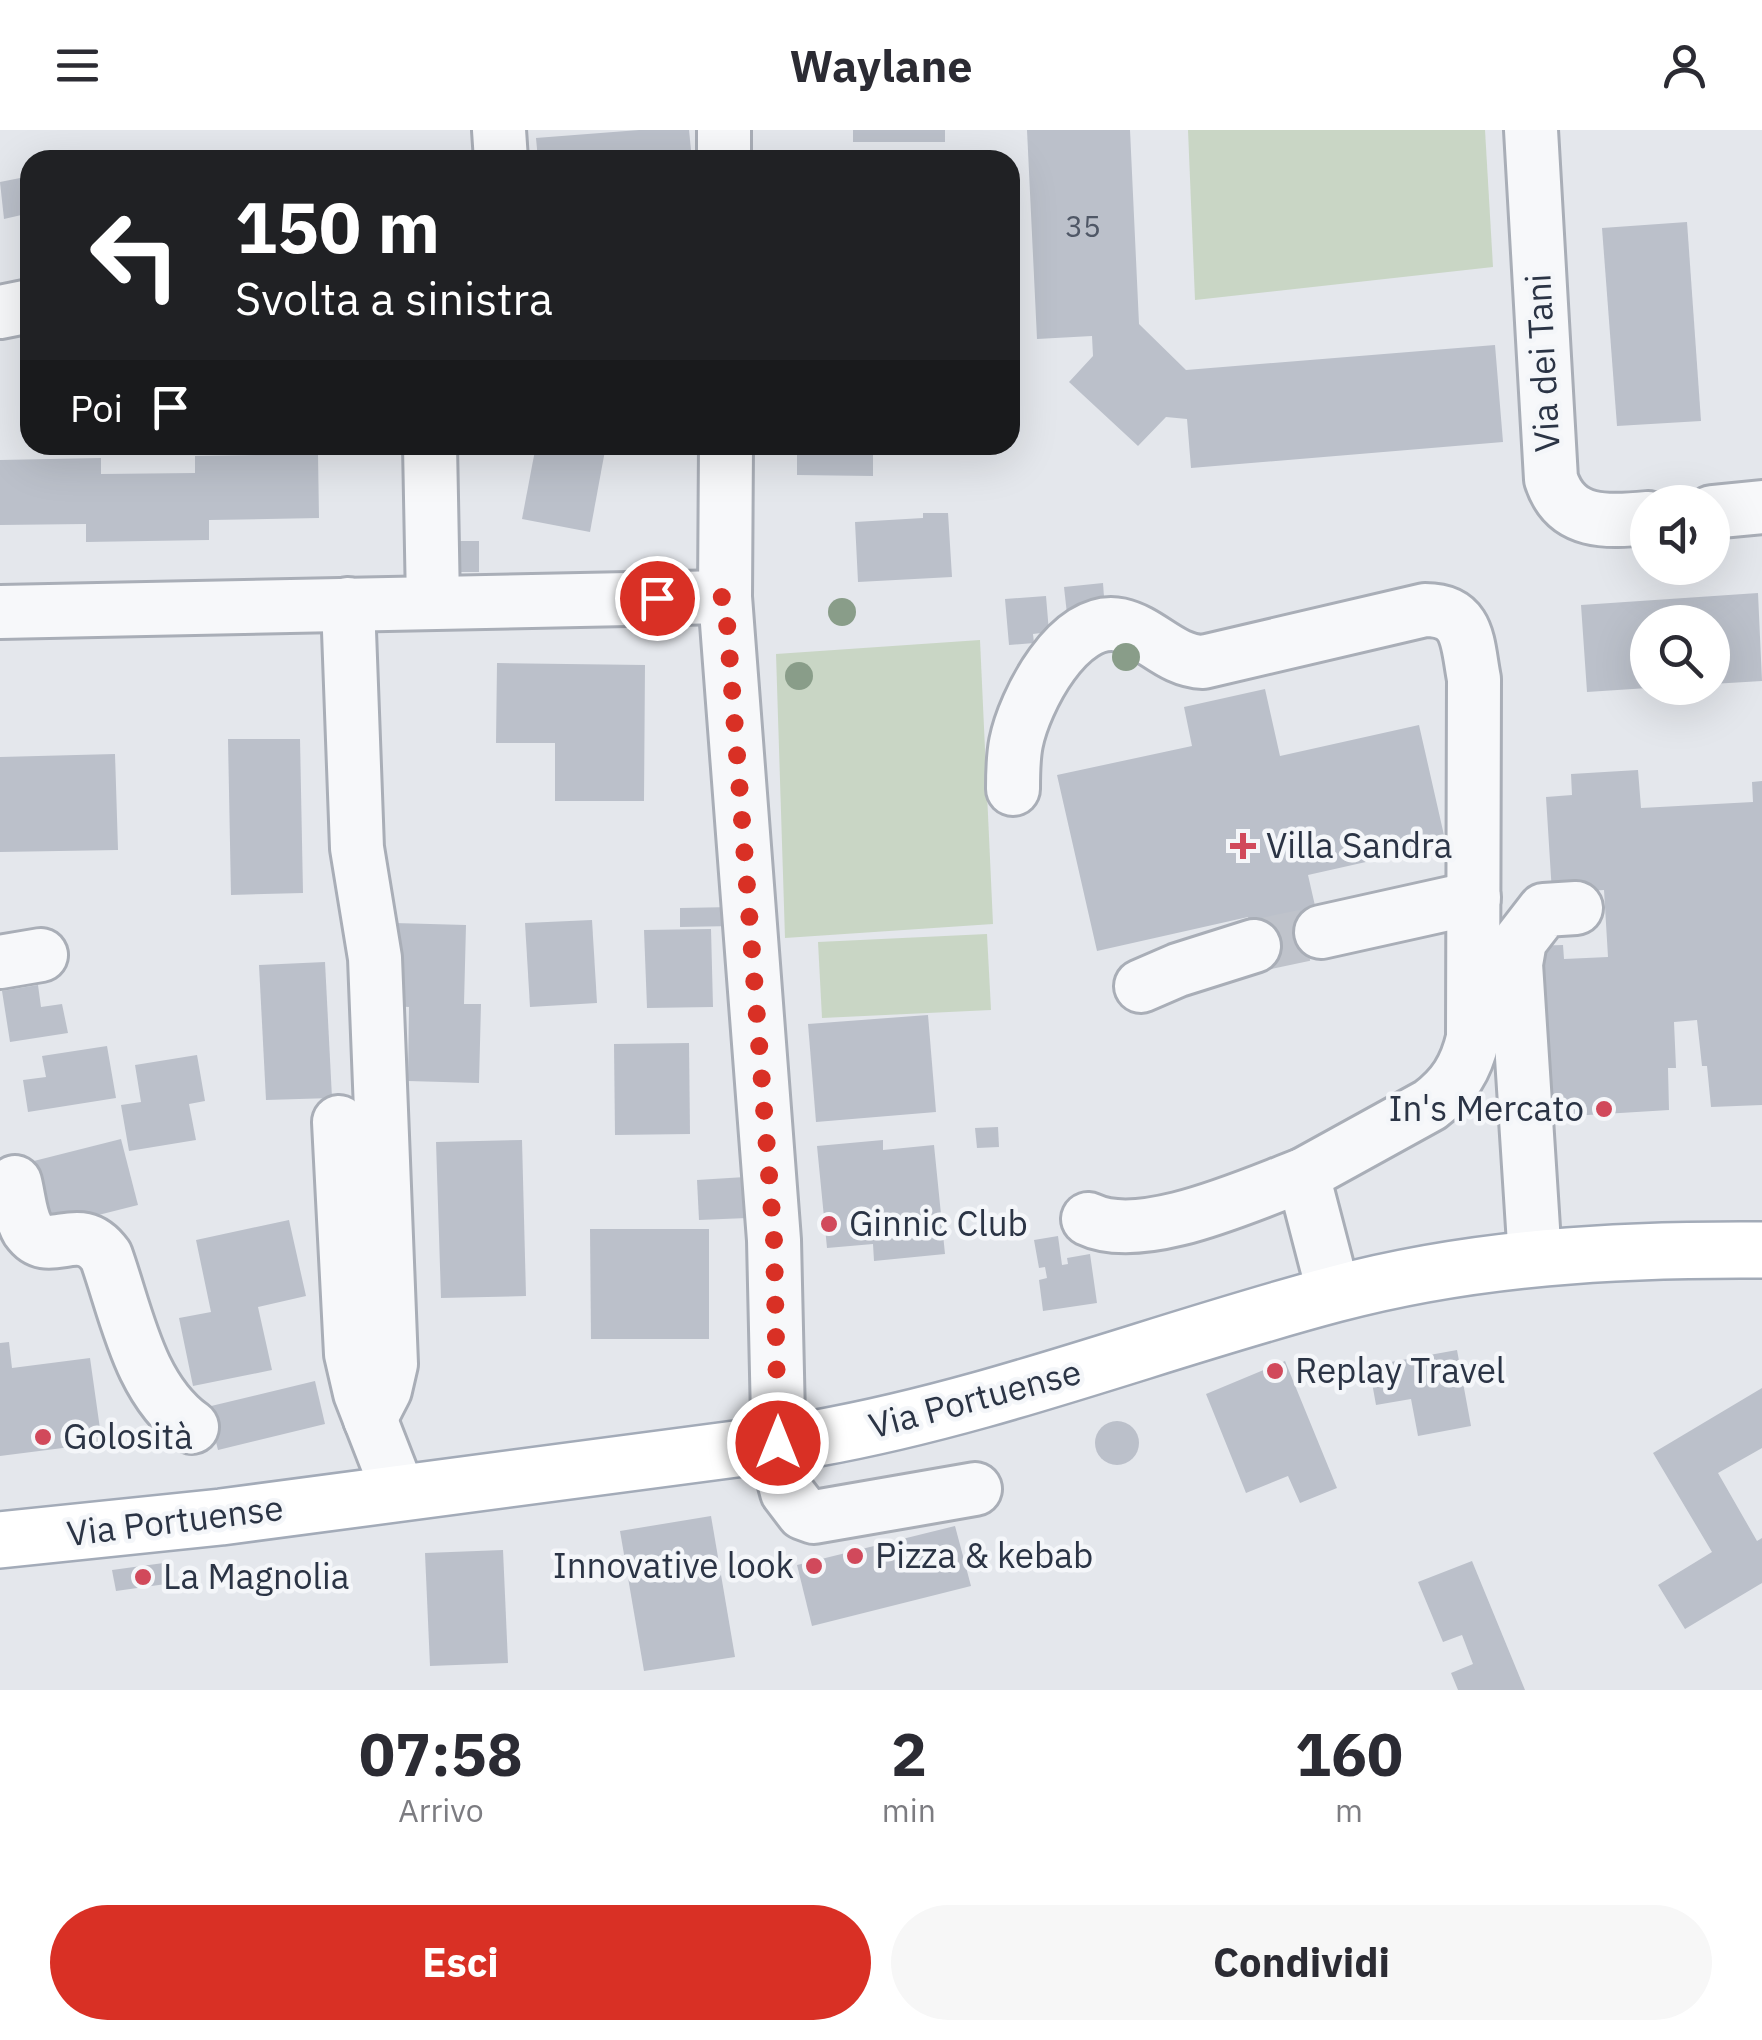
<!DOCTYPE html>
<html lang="it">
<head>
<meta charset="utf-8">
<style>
	body { margin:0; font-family:"IBM Plex Sans",sans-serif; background:#f7f7f7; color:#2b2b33; height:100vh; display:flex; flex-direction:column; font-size:38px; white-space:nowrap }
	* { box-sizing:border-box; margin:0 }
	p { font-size:32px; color:#7c7c81 }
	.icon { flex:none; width:55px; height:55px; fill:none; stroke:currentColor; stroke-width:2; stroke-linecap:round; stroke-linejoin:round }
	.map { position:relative; height:1560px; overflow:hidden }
	.details { display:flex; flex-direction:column; background:#fff; flex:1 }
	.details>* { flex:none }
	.guide { position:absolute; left:20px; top:20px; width:1000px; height:305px; border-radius:30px; box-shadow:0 10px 40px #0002; background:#202124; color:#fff; overflow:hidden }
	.buttons { position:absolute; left:1630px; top:355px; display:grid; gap:20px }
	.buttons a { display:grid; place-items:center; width:100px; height:100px; border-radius:50%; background:#fff; box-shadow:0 10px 40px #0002; font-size:50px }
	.pin { position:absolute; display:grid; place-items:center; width:85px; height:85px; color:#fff; margin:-42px; border:5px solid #fff; border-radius:50%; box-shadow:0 2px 10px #0007 }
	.me { position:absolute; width:110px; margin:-55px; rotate:0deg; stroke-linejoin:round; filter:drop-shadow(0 0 8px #0008) }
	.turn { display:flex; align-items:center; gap:35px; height:210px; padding:0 50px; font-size:45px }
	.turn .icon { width:130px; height:130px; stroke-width:2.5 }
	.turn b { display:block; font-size:70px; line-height:85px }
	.then { display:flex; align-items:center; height:95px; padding:0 50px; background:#0003; gap:20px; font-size:38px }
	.eta { display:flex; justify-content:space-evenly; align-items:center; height:170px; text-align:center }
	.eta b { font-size:60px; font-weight:800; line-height:70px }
	.button { display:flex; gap:20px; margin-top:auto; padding:20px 50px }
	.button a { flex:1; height:115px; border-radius:60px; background:#d93025; color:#fff; font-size:40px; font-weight:800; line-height:115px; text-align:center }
	.button a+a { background:#f7f7f7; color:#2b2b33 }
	header { display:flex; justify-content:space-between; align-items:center; height:130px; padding:0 50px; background:#fff; font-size:45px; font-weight:800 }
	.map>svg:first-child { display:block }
</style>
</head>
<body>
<header><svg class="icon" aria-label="menu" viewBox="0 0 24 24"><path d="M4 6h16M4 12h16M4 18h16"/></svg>Waylane<svg class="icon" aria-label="person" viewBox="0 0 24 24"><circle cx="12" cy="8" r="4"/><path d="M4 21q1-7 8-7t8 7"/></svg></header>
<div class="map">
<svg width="1762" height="1560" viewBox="0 0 1762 1560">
	<rect width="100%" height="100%" fill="#e4e7ec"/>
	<!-- green -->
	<g fill="#c9d6c5">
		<path d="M1188,0h297l8,137 -298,33z"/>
		<path d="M980,510l13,284 -208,14 -9,-284z"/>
		<path d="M987,804l4,76 -169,8 -4,-76z"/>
	</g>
	<!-- building -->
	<g fill="#bbc0ca">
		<path d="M639,0h50l3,30h-154l-2,-22z"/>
		<rect x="853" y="0" width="92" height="12"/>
		<path d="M1027,0h103l9,194 47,46 309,-25 8,97 -312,26 -4,-49 -21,-2 -28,29 -69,-64 24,-26 -1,-20 -55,3z"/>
		<path d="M30,46v37l-26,6 -4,-37z"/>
		<path d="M1687,92l14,199 -84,5 -15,-198z"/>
		<path d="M536,315h70l-16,87 -68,-13z"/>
		<path d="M797,315h76v31l-76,-1z"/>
		<path d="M318,324l1,64 -110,2v20l-123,2v-18l-86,1v-65l101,-2v16l94,-1v-17z"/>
		<path d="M923,383h25l4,64 -94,5 -3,-60 68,-4z"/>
		<rect x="457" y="411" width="22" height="31"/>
		<path d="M1103,453l2,28 -38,3 -3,-27z"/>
		<path d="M1758,463l4,88 -50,3v-62h-64v66l-61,4 -6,-87z"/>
		<path d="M1046,466l3,36 -16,2 1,9 -25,2 -4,-46z"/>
		<path d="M497,533l148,2 -1,136h-89v-58h-59z"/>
		<path d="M1265,559l15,67 139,-31 27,119 -138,31 18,79 -67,15 -11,-52 -151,34 -40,-176 135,-29 -8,-39z"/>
		<path d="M228,609h72l3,154 -72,2z"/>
		<path d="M115,624l3,96 -118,2v-95z"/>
		<path d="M1638,640l3,38 112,-6 -1,-20 10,-1v324l-51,2 -4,-41h-5l-5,-46 -23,2 2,46h-8l1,42 -130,8 -10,-172 34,-1 1,14 44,-2 -4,-67 -52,3 -6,-96 26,-2 -1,-21z"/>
		<path d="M733,777l1,19 -54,1v-19z"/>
		<path d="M592,790l5,83 -67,4 -5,-84z"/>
		<path d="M394,793l72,2 -2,79h17l-2,79 -71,-2 1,-74 -17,-1z"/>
		<path d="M711,799l2,78 -66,1 -3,-78z"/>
		<path d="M325,832l7,136 -66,2 -7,-135z"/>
		<path d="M38,855l3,22 21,-3 6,29 -58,9 -8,-51z"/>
		<path d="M928,885l8,97 -120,10 -8,-98z"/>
		<path d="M689,913l1,91 -75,1 -1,-91z"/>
		<path d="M107,916l9,52 -88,14 -5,-32 23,-3 -4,-21z"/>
		<path d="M197,925l8,46 -16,3 7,36 -67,11 -8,-46 20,-3 -6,-37z"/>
		<path d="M998,997l1,20 -22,1 -2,-20z"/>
		<path d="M121,1009l17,66 -99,25 -17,-66z"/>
		<path d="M522,1010l4,156 -85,2 -5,-156z"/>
		<path d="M883,1010v10l51,-5 11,109 -71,7 -1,-17 -46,4 -10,-102z"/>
		<path d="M745,1047l2,41 -48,2 -2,-40z"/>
		<path d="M289,1090l17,76 -48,11 14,63 -79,16 -14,-68 32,-6 -15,-72z"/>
		<path d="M590,1099h119v110h-118z"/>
		<path d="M1058,1106l4,29 6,-1 -1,-6 23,-4 7,49 -54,8 -4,-31 8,-2 -2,-11 -6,1 -5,-28z"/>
		<path d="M9,1212l3,26 78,-10 12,85 -102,13v-113z"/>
		<path d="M1457,1220l14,76 -53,10 -7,-37 -35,6 -7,-39z"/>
		<path d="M1285,1231l52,127 -37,15 -12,-27 -42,17 -40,-99z"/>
		<path d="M315,1251l10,43 -107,26 -11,-43z"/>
		<path d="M1762,1258v60l-44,25 39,68 5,-3v45l-77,46 -27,-44 54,-33 -59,-99z"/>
		<circle cx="1117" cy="1313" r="22"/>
		<path d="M711,1386l24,141 -91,14 -24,-140z"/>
		<path d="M955,1396l16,60 -159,40 -15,-61z"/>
		<path d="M503,1420l5,113 -78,3 -5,-113z"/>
		<path d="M1472,1431l53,129h-67l-7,-17 22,-9 -11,-29 -19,7 -25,-60z"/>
		<path d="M171,1432l2,21 -57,8 -4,-21z"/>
	</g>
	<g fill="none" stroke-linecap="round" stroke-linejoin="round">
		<!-- minor-tunnel -->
		<path stroke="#bfc3cb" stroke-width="52" stroke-dasharray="52 26" stroke-linecap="butt" d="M1254,816l67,-14"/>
		<defs>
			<g id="minor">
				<path d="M499,0l2,30"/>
				<path d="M724,0v30"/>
				<path d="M1531,0l20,349c15,46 56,43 97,39"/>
				<path d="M0,182l30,-6"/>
				<path d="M430,315l3,157"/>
				<path d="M726,315l-1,152 49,643 5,222 8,30 16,21 11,4 161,-28"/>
				<path d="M1712,382l50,-5"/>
				<path d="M348,474l9,244 18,110 16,406 -6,26 -15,29"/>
				<path d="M0,482l725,-15"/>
				<path d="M1013,659c0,-15 0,-31 3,-46 8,-41 53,-129 104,-118 31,7 50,36 83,37l222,-52c45,0 42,33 49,69l-1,359c-7,30 -19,49 -43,67l-127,70 31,119"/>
				<path d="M1321,802l153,-34"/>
				<path d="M0,832l41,-7"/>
				<path d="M1141,856l37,-16 76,-24"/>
				<path d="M339,992l12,232 9,39 39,100"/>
				<path d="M15,1052c4,15 5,35 13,48 22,31 50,-13 78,26 21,59 33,133 86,171"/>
				<path d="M1088,1089c54,26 161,-24 215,-44"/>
				<path d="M1535,1129l-19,-295 4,-23 24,-31 32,-2"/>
			</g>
			<path id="major" d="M0,1410l221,-23 597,-79c177,-32 343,-98 517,-144 138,-37 284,-45 427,-44"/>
		</defs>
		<!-- minor casing -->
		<use href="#minor" stroke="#a9aeb7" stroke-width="58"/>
		<!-- major casing -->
		<use href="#major" stroke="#a3abb8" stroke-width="60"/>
		<!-- minor -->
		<use href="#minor" stroke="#f7f8fa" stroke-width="52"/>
		<!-- major -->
		<use href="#major" stroke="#fff" stroke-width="55"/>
	</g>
	<!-- trees -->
	<g fill="#899d89">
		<circle cx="842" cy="482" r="14"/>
		<circle cx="1126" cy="527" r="14"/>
		<circle cx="799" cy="546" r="14"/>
	</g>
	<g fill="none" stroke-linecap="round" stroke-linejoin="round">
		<!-- route -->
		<path stroke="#d93025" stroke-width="18" stroke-dasharray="0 32.4" d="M657,468l68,-1 49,643 4,203"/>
	</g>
	<!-- markers -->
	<g fill="#d1495b" stroke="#f4f6f9" stroke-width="4">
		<path d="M1238 701h10v10h10v10h-10v10h-10v-10h-10v-10h10z"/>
		<circle cx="1604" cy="979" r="10"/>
		<circle cx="829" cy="1094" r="10"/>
		<circle cx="1275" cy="1241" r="10"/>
		<circle cx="43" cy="1307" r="10"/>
		<circle cx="855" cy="1426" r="10"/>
		<circle cx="814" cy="1436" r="10"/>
		<circle cx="143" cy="1447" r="10"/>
	</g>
	<g text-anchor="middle" stroke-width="9" stroke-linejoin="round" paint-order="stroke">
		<!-- number labels -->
		<g font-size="30" fill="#4f5766">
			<text x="1083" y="107">35</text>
		</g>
		<!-- street labels -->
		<g font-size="35" fill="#2b3445" stroke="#f4f6f9">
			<text transform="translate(1543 233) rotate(-93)" y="12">Via dei Tani</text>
			<text transform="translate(975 1269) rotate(-15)" y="12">Via Portuense</text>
			<text transform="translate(175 1391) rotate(-7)" y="12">Via Portuense</text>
		</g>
		<!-- poi labels -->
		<g font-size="35" fill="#2b3445" stroke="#f4f6f9" text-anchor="start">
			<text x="1266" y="728">Villa Sandra</text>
			<text x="1584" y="991" text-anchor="end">In's Mercato</text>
			<text x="849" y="1106">Ginnic Club</text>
			<text x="1295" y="1253">Replay Travel</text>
			<text x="63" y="1319">Golosità</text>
			<text x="875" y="1438">Pizza &amp; kebab</text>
			<text x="794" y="1448" text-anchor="end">Innovative look</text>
			<text x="163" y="1459">La Magnolia</text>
		</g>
	</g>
</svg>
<div class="buttons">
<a><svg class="icon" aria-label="sound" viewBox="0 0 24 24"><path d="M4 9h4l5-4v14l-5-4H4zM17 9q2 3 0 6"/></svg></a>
<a><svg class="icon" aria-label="search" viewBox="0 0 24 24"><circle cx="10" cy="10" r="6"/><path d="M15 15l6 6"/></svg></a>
</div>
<div class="pin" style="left:657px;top:468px;background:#d93025"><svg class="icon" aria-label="arrive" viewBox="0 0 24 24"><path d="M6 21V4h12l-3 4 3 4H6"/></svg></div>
<svg class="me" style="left:778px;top:1313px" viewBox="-20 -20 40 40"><circle r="17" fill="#d93025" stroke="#fff" stroke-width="3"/><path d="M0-11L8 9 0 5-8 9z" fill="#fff"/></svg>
<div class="guide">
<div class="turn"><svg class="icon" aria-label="left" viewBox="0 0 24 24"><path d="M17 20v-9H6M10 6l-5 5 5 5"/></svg><div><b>150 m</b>Svolta a sinistra</div></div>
<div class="then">Poi<svg class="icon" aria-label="arrive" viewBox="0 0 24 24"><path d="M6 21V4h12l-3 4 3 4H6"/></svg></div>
</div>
</div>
<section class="details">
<div class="eta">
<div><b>07:58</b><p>Arrivo</p></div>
<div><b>2</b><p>min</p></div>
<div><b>160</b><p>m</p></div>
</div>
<div class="button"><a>Esci</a><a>Condividi</a></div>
</section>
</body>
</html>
